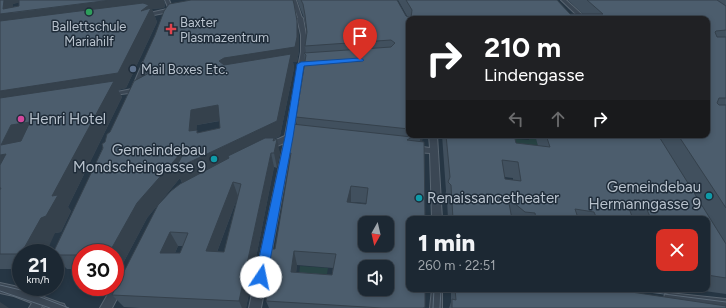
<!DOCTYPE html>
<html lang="en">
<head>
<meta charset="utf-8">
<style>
	body { margin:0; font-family:Figtree,sans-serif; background:#25303b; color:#f1f3f6; height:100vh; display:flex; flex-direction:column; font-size:15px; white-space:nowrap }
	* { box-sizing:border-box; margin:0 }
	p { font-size:13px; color:#a0a6ac }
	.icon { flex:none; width:22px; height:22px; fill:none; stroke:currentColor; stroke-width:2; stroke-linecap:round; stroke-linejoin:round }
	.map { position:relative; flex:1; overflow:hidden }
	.sheet { position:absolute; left:406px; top:216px; width:304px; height:76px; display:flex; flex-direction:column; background:#1c2833; border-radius:8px; box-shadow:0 2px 6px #0003,0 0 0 1px #3a444e }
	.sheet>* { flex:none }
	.top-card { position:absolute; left:406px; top:16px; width:304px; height:122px; border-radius:8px; box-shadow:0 2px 6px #0003,0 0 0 1px #3a444e; background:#202124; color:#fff; overflow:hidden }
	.needle { width:26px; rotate:188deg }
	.buttons { position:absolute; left:358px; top:216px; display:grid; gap:8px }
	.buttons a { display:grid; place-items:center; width:36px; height:36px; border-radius:8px; background:#1c2833; box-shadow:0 2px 6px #0003,0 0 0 1px #3a444e; font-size:20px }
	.speed { position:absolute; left:12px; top:244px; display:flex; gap:8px; font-size:20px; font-weight:700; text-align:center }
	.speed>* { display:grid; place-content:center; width:52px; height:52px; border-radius:50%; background:#1c2833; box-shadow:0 2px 6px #0003,0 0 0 1px #3a444e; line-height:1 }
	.speed small { font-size:10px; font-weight:400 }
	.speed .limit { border:6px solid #d22; background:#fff; color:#111 }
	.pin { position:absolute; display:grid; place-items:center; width:34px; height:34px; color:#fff; margin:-41px -17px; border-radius:50% 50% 50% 0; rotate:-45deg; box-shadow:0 0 4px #0007 }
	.pin .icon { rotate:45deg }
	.me { position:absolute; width:44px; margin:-22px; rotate:11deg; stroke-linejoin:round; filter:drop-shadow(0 0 3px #0008) }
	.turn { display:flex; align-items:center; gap:14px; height:84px; padding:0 12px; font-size:18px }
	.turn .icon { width:52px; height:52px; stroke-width:2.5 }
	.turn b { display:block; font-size:28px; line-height:34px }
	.lanes { display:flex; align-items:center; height:38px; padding:0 12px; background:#0003; justify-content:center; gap:20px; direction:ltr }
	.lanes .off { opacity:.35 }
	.round { display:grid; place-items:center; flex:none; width:42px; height:42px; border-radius:8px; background:#25303b }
	.head { display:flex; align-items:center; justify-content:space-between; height:68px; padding:0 12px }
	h1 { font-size:24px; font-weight:800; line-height:30px }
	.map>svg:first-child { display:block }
</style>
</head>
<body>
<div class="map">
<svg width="726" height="308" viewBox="0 0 726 308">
	<rect width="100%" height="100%" fill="#263644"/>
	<!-- green -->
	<g fill="#284445">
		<path d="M528,135h7l8,27 -36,-18 -1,-6 23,2z"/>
		<path d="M300,266l28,2 -3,17 -27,-2z"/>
	</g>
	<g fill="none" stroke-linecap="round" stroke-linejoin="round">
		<defs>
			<g id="pedestrian">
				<path d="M165,0h4l3,7 -2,4 -3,-1 1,-3z"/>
				<path d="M292,0h4l6,18 -1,1 -3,-1z"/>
			</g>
			<g id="minor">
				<path d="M561,0h5l21,19h-6z"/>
				<path d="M167,9l3,2 -1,1 -25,5 -3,-2z"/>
				<path d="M300,16l3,2 3,17 1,17 -14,85 -32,171h-12l35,-165 -16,7 -4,-3 1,-2 20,-9 16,-84v-17l-4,-17z"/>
				<path d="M146,60l3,2 -11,26 -2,2v2l-29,4 -1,-1 1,-1 25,-5v-1l11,-26z"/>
				<path d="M429,135h8l5,84h-10l-2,-66 -15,-1 -4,-3 4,-3 15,2z"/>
				<path d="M118,282l4,1 1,4 -11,21h-12l12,-21h3v-4z"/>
				<path d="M0,283l14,3 46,17 4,1 2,4h-20l-4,-2 -1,2h-12l3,-5 -18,-7 -14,-3z"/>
				<path d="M432,289h10v19h-12z"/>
				<path d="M669,293l57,6v9h-12l-45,-5 -4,-1 -1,-4 1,-4z"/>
			</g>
		</defs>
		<!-- pedestrian casing -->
		<use href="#pedestrian" stroke="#596571" stroke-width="2"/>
		<!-- minor casing -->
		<use href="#minor" stroke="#596571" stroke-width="2"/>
		<!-- pedestrian -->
		<use href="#pedestrian" fill="#3b4754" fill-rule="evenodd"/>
		<!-- minor -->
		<use href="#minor" fill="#3b4754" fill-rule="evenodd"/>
		<!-- tram -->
		<g stroke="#5d6c7b" stroke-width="1">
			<path d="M0,285l25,6 44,17"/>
			<path d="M625,289l101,13"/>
			<path d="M0,291l50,17"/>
			<path d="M433,308l1,-19"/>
			<path d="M440,308l1,-19"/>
		</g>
	</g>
	<!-- wall -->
	<g fill="#41505e" fill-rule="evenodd">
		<path d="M0,0h164l1,5 -1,3 -12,1 5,13 -31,66 -8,2 4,7 -54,110 3,4 -10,21 -6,1 -34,20v16h-21zM19,2v4l-6,1v-3z"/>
		<path d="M297,0h100l9,16h1l-9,-16h159l13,14h13l-15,-14h158v294l-36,-5h17v-70h-259l-1,-19 -2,-3 1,-6 -4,-56h72l2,8 22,3 -3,-11h172v-116h-298v116h14l-1,6 2,167h-155l-3,-7 2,-10 -4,-11 11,-31 14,-82 -3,-14 11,-28 -1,-8 9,-53 -1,-11h2l-1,-7 2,-14 -3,-14zM505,177l8,1v2l-8,-1zM351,202l15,1v1l-15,-1zM297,265l36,3 -1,7 -36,-3z"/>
		<path d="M299,35v16l-2,11h-4l1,6 -14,68 -6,3 6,14 -3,15 -3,-1 -28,141h-106l-16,-1 -12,-12 70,-112 -2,-5 -33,40 -27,51h-5v-16h-34v16h-14l-12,-12v-4l55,-121 33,-56 -3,-8zM220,121v7l-22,5 -2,-3 1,-5zM238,196l-14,56h-7zM178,246h5l-3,7h-5z"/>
		<path d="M451,289h160l115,19h-277l2,-6z"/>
	</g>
	<!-- shaded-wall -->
	<g fill="#35414c">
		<path d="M4,0h23v1l-14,3v9l98,-13h53l1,5 -1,3 -12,1 5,13 -31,66 -8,2 4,7 -54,110 3,4 -10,21 -6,1 -9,20h-25v5l-4,-4 35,-58 56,-105 -108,18v-95l3,-5z"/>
		<path d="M297,21l2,14v16l-2,11h-4l1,6 -14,68 -6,3 2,7 1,-7 3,14 -3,15 -3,-15 1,-4 -45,12 -47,23 -3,-6 -33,40 -27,51 -5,-6v-10h-6l28,-50 43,-49 4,11 93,-44 -58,-60 5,-3z"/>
		<path d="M218,105l5,15 -26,5 -2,22 -6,-16 2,-21z"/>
		<path d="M30,122l12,16 -41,7 10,-20z"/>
		<path d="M421,135h2l-1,8 -3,2z"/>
		<path d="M271,153l3,14 -28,141h-4l-3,-7z"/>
		<path d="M6,154l-6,20v-19z"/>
		<path d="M233,182l5,14 -26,69 -6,-14z"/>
		<path d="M351,186v16l-3,16 -1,-16z"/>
		<path d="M170,232l8,14 -9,20 -9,-13z"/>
		<path d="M294,251l3,14 -2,21 -4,-14z"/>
		<path d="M0,302l9,6h-9z"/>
	</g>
	<!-- building -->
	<g fill="#4c5d6d" stroke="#35414c" fill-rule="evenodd">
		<path d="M0,0h4l-1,9 16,-3v-6h92l-111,14z"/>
		<path d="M191,0h102l1,4 3,17v16l-2,10 -71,11 -5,3 5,4 67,-11 -14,67 -102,48 7,-13 -2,-2 -43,49 -28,50h-28v2h-26v-2h-2l50,-105 -1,-4 3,-2 2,-8 3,-2 24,-51 17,-9 -11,-4 15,-33 9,-24 5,-7zM218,105l2,23 -23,5v-3l-8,1 2,-21z"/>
		<path d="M301,0h96l9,16 5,2 1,-8 -6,-10h151l13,14h33l-16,-14h130l9,6v24l-10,1 -1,1 2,5h9v61h-7l-2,5 2,2h7v103l-48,-73h29v-116h-298v110l-113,-12 10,-62 -2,-2 87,-6 4,-4 -4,-3 -86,6 2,-14 -2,-17 -2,-11z"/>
		<path d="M143,3l6,2 -8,6 10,-3 -33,65 -118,18v-70z"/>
		<path d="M114,81l-62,115 6,-1 -12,21 -5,2 -18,32 -6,4h-17v-64l1,-2h-1v-23l6,-11 -6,1v-57zM30,122l-9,19 -20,4 10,-20z"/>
		<path d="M292,124l120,13 -5,3 17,2 1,77h-16v70h16v18l-2,1h-41l-116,-7 3,-20 -5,-1 5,-31h6l16,-96h-5zM351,186l17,2 -2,16 -19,-2zM365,223h22v22h-22zM294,251l42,3 -4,21 -41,-3zM365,267h22v22h-22z"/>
		<path d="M446,135h68l2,8 34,4 -4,-12h112l68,109v34l-19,-3v-56h-56l-6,-14 -18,-2 6,16h-36l-3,-7 -19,-3 3,9 -17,-2v3h-25l-1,-6 -10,-1 -17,-14 4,21h-59l-2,-34 -3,-3 2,-5zM502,160l16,2 3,19 -16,-2z"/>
		<path d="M265,138h9l-1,3 4,-2 -3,14h-3l-32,148 -127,-6 46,-90 13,-14 9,-7 49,-26 -1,-2zM233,182l8,2 -17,68 -18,-1zM170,232l18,1 -8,20h-20z"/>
		<path d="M455,289h156l115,17v2h-274v-9l4,1z"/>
	</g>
	<!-- route -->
	<path fill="#1a73e8" stroke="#114b97" d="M360,58l4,2 -1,1 -59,5 -11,71 -26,140 -2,4 -4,1 -4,-1 -2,-4 30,-140 12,-73 4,-2z"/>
	<!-- markers -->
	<circle fill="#2e9e5b" stroke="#1f2c39" stroke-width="1.5" cx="89" cy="12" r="4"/>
	<path fill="#e0444e" stroke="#1f2c39" stroke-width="1.5" d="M169 23h4v4h4v4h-4v4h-4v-4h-4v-4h4z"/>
	<circle fill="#5c6f8a" stroke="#1f2c39" stroke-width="1.5" cx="133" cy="69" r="4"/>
	<circle fill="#d1479c" stroke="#1f2c39" stroke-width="1.5" cx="21" cy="119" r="4"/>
	<g fill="#0f9aa8" stroke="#1f2c39" stroke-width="1.5">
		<circle cx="214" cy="159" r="4"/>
		<circle cx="709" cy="196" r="4"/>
		<circle cx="419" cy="198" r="4"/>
	</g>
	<g text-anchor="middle" stroke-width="3" stroke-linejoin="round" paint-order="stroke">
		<!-- far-poi labels -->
		<g font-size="13" fill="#b8c2cd" stroke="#1f2c39" text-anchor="start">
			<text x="180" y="27">Baxter<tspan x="180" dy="15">Plasmazentrum</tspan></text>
			<text x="89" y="31" text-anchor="middle">Ballettschule<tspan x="89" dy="15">Mariahilf</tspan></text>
			<text x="141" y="74">Mail Boxes Etc.</text>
		</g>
		<!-- poi labels -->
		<g font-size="15" fill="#b8c2cd" stroke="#1f2c39" text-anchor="start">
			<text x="29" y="124">Henri Hotel</text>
			<text x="206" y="155" text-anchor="end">Gemeindebau<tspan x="206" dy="17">Mondscheingasse 9</tspan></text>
			<text x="701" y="192" text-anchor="end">Gemeindebau<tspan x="701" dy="17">Hermanngasse 9</tspan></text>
			<text x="427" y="203">Renaissancetheater</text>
		</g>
	</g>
</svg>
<div class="buttons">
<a><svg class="needle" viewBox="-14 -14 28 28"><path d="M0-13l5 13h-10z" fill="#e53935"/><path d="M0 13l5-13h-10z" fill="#a0a6ac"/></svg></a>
<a><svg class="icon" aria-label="sound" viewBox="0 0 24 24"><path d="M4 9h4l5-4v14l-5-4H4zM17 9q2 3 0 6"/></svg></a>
</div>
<div class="speed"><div>21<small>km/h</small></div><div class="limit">30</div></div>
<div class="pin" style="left:360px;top:60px;background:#d93025"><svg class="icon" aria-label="arrive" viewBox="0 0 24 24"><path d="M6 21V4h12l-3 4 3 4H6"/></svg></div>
<svg class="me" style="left:261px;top:277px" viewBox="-20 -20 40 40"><circle r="19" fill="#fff"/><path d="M0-13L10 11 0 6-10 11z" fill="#1a73e8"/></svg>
<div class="top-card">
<div class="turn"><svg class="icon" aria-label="right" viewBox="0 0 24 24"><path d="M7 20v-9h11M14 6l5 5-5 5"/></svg><div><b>210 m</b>Lindengasse</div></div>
<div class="lanes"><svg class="icon off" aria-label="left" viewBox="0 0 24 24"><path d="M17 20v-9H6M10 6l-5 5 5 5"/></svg><svg class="icon off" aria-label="ahead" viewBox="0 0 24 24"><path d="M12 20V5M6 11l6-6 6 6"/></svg><svg class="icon" aria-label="right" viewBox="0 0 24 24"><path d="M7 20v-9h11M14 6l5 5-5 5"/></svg></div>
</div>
<section class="sheet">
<div class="head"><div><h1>1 min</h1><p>260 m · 22:51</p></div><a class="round" style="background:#d93025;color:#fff"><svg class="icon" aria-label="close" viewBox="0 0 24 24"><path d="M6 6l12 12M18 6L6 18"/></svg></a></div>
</section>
</div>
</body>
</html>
